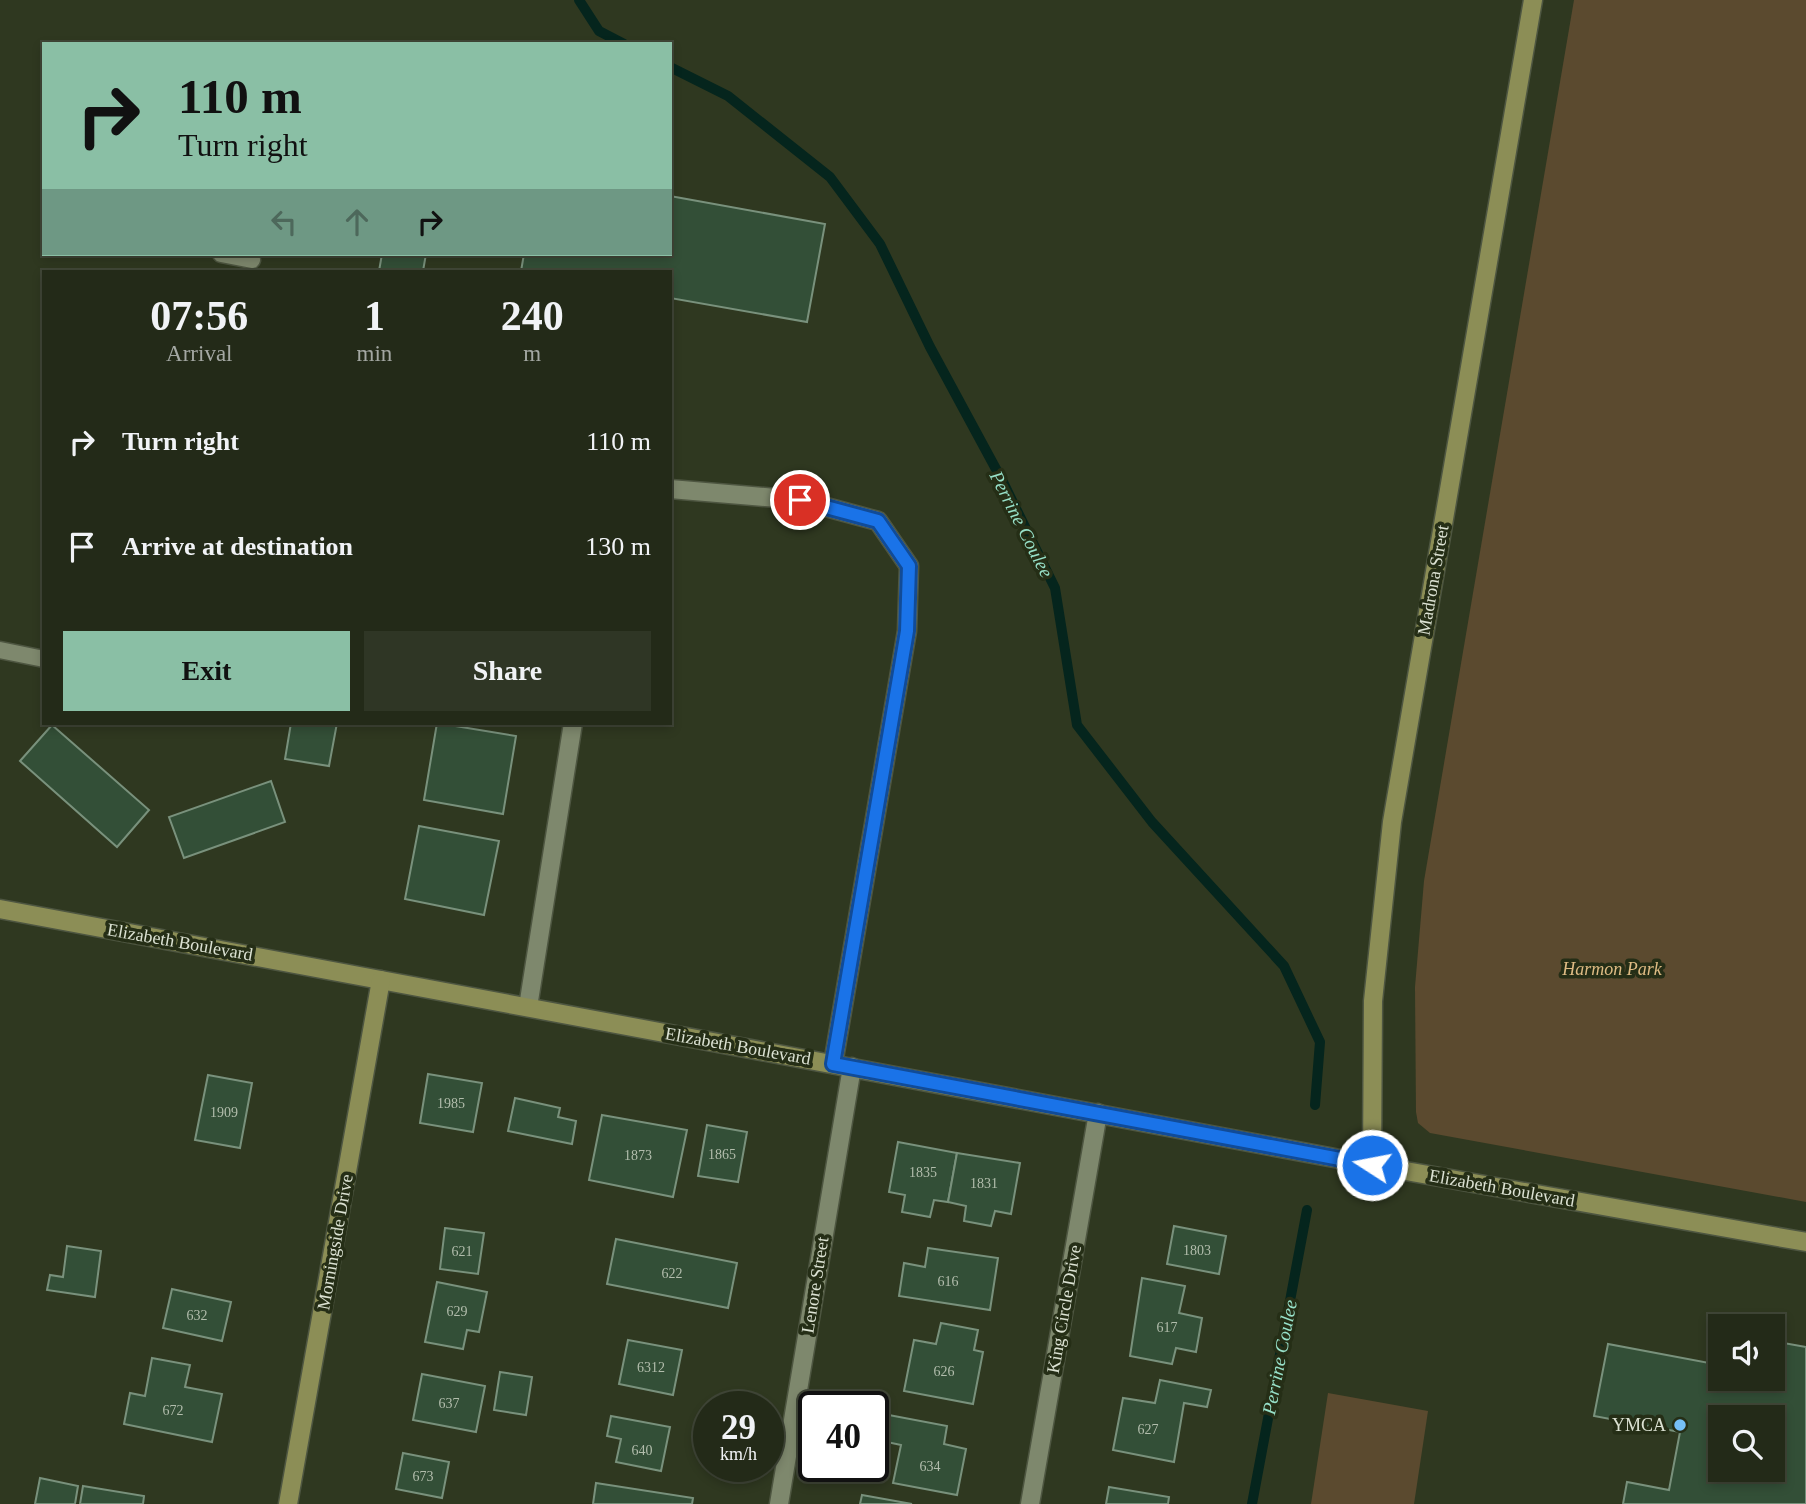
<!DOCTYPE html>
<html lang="en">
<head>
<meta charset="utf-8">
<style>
	body { margin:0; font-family:Georgia,serif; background:#2f3625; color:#f1f3f6; height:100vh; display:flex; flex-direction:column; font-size:26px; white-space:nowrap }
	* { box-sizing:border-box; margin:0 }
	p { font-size:23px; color:#a3a7a2 }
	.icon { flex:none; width:38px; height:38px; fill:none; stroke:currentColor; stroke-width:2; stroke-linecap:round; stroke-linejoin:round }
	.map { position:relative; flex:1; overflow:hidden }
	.drawer { position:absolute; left:42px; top:270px; width:630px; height:455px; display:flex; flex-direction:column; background:#232a18; border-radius:0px; box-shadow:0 4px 10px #0003,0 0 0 2px #404637 }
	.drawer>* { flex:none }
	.banner { position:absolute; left:42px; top:42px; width:630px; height:214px; border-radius:0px; box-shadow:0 4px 10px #0003,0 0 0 2px #404637; background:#8abfa5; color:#111; overflow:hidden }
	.fabs { position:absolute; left:1708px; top:1314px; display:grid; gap:14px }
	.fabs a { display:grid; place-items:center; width:77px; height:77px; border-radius:0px; background:#232a18; box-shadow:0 4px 10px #0003,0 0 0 2px #404637; font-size:35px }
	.speed { position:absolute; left:693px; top:1391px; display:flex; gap:14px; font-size:35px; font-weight:700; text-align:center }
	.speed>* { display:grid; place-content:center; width:91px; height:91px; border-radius:50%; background:#232a18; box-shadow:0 4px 10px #0003,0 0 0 2px #404637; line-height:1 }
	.speed small { font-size:18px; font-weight:400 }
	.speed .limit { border:4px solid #111; border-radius:10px; background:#fff; color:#111 }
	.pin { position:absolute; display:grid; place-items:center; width:60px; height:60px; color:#fff; margin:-30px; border:4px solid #fff; border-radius:50%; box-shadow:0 2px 7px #0007 }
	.me { position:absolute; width:77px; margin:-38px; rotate:281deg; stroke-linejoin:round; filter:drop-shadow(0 0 5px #0008) }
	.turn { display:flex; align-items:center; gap:24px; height:147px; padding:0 21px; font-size:32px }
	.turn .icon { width:91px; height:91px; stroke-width:2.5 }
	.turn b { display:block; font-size:49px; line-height:60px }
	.lanes { display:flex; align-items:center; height:66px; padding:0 21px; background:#0003; justify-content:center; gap:35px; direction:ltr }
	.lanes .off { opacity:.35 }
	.eta { display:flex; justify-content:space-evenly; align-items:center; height:119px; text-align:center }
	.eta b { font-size:42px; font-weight:700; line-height:49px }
	.button { display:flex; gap:14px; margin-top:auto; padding:14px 21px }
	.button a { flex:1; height:80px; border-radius:0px; background:#8abfa5; color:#111; font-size:28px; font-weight:700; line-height:80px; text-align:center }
	.button a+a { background:#2f3625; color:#f1f3f6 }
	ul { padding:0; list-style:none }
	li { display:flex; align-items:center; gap:21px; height:105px; padding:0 21px }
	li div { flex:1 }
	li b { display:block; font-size:26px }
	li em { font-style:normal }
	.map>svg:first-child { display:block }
</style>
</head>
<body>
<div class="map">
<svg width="1806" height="1504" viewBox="0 0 1806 1504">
	<rect width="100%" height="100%" fill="#2f3820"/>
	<!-- green -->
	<g fill="#5b4a2f">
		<path d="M1574,0h232v1202l-376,-69 -12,-10 -2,-11 -1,-125 9,-106z"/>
		<path d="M1328,1393l100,18 -14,93h-103z"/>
	</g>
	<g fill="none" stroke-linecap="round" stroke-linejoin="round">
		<!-- stream -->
		<g stroke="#05251d" stroke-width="10">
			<path d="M579,0l20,31 25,13"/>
			<path d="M670,67l58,29 102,81 50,67 50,103 73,135 52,106 22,137 75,97 132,144 36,76 -5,63"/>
			<path d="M1252,1504l55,-294"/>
		</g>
	</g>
	<!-- building -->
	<g fill="#334f37" stroke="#79917c" stroke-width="2" fill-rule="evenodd">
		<path d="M670,196l155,28 -18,98 -137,-24v-27h-149l3,-17h146z"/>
		<path d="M382,254h44l-3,17h-44z"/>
		<path d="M291,723h46l-8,43 -44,-7z"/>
		<path d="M437,723l79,13 -13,78 -79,-14z"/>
		<path d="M52,725l97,85 -32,37 -97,-86z"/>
		<path d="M271,781l14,41 -101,36 -15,-41z"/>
		<path d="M419,826l80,15 -15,74 -79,-16z"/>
		<path d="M428,1074l54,9 -9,49 -53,-9z"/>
		<path d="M208,1075l44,8 -12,65 -45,-8z"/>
		<path d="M515,1098l45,10 -2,9 18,4 -4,23 -64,-13z"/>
		<path d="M602,1115l85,15 -14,67 -84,-17z"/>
		<path d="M707,1125l40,7 -9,50 -40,-6z"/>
		<path d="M898,1142l59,11 -9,49 -14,-2 -4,17 -28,-5 3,-17 -16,-3z"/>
		<path d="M957,1153l63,10 -9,51 -16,-3 -4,15 -27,-5 2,-15 -18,-4z"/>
		<path d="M1174,1226l52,10 -7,38 -52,-10z"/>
		<path d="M445,1228l39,5 -6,41 -38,-5z"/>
		<path d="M616,1239l121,24 -9,45 -121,-24z"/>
		<path d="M67,1246l34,5 -6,46 -48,-7 3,-15 13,2z"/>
		<path d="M928,1248l70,10 -8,52 -91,-14 5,-33 21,4z"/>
		<path d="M1142,1278l43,8 -6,27 23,5 -6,34 -20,-4 -4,16 -42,-8z"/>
		<path d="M437,1282l50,10 -8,40 -12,-2 -4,19 -38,-7z"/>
		<path d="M172,1289l59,13 -9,39 -59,-13z"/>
		<path d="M941,1323l37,7 -4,20 9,2 -10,52 -69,-13 10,-51 22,4z"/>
		<path d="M628,1340l54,10 -9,45 -54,-11z"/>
		<path d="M1773,1341l33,6v157h-183l4,-22 42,8 11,-58 -86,-16 14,-72 112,21v14h53zM1720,1418h53v52h-53z"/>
		<path d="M152,1358l38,7 -5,22 37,7 -10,48 -88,-18 6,-31 15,3z"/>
		<path d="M500,1372l32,5 -6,38 -32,-5z"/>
		<path d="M422,1374l63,12 -9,46 -63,-12z"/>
		<path d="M1160,1380l51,10 -4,17 -23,-4 -10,59 -61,-12 10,-52 32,5z"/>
		<path d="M873,1412l74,14 -3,18 22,5 -9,46 -64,-12 8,-38 -28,-6z"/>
		<path d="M611,1416l59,11 -9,44 -45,-9 5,-23 -14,-3z"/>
		<path d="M403,1453l46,9 -7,36 -46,-9z"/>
		<path d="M40,1478l38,8 -3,18h-40z"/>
		<path d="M596,1483l97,15 -1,6h-99z"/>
		<path d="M83,1486l61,10 -1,8h-63z"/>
		<path d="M1109,1487l60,10 -1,7h-62z"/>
		<path d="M862,1495l50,9h-52z"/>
	</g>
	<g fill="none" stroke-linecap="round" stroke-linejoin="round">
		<defs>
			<g id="lane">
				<path d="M221,254l31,6"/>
				<path d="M0,650l44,9"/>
			</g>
			<g id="street">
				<path d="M670,489l130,11 78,21 31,45 -2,65 -74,433"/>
				<path d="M528,1007l45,-284"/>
				<path d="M779,1504l73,-437"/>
				<path d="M1030,1504l68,-391"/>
			</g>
			<g id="secondary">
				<path d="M0,909l1372,256 434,77"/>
				<path d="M1372,1165l1,-164 19,-179 141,-822"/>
				<path d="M288,1504l93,-524"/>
			</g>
		</defs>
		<!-- lane casing -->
		<use href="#lane" stroke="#4e5641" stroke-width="19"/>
		<!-- street casing -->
		<use href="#street" stroke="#4e5641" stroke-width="21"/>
		<!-- secondary casing -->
		<use href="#secondary" stroke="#4e5641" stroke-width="21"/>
		<!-- lane -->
		<use href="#lane" stroke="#7e886d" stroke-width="16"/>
		<!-- street -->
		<use href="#street" stroke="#7e886d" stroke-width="18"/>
		<!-- secondary -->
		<use href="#secondary" stroke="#8c8e56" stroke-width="18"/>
	</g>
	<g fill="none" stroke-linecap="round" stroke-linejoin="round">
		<defs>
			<path id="route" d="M800,500l78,21 31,45 -2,65 -74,433 539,101"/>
		</defs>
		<!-- route casing -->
		<use href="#route" stroke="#114b97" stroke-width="18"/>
		<!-- route -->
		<use href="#route" stroke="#1a73e8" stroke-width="12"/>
	</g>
	<!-- markers -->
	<circle fill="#76c0f7" stroke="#252e16" stroke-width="2.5" cx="1680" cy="1425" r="7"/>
	<g text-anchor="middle" stroke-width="7" stroke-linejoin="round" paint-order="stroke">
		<!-- number labels -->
		<g font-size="14" fill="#b2bdac">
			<text x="451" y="1108">1985</text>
			<text x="224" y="1117">1909</text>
			<text x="722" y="1159">1865</text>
			<text x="638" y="1160">1873</text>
			<text x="923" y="1177">1835</text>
			<text x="984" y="1188">1831</text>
			<text x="1197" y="1255">1803</text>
			<text x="462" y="1256">621</text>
			<text x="672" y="1278">622</text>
			<text x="948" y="1286">616</text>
			<text x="457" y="1316">629</text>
			<text x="197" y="1320">632</text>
			<text x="1167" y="1332">617</text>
			<text x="651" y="1372">6312</text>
			<text x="944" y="1376">626</text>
			<text x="449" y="1408">637</text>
			<text x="173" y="1415">672</text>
			<text x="1148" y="1434">627</text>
			<text x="642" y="1455">640</text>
			<text x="930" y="1471">634</text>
			<text x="423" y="1481">673</text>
		</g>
		<!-- street labels -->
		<g font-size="18" fill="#dce2d3" stroke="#252e16">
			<text transform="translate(1433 580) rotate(-80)" y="6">Madrona Street</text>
			<text transform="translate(180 942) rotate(10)" y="6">Elizabeth Boulevard</text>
			<text transform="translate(738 1046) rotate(10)" y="6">Elizabeth Boulevard</text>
			<text transform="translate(1502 1188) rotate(10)" y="6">Elizabeth Boulevard</text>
			<text transform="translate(335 1242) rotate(-80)" y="6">Morningside Drive</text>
			<text transform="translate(815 1285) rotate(-81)" y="6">Lenore Street</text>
			<text transform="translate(1064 1309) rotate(-80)" y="6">King Circle Drive</text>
		</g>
		<!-- park labels -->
		<g font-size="18" font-style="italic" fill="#debb84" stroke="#252e16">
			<text x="1612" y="975">Harmon Park</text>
		</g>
		<!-- poi labels -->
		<g font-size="18" fill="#dce2d3" stroke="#252e16" text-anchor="end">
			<text x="1666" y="1431">YMCA</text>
		</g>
		<!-- water labels -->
		<g font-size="19" font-style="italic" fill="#97e1c9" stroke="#252e16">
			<text transform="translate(1022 524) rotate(63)" y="7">Perrine Coulee</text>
			<text transform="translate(1279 1357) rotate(-79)" y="7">Perrine Coulee</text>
		</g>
	</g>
</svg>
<div class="fabs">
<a><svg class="icon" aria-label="sound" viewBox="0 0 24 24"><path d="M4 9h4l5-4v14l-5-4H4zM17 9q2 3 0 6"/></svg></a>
<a><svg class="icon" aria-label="search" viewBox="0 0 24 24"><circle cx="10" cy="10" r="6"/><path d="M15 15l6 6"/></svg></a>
</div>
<div class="speed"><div>29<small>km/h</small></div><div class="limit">40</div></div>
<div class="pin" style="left:800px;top:500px;background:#d93025"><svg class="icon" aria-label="arrive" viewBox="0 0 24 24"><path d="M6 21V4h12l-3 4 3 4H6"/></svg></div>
<svg class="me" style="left:1372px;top:1165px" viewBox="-20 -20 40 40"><circle r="17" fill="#1a73e8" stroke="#fff" stroke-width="3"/><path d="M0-11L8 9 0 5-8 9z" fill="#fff"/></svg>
<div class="banner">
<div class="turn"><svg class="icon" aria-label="right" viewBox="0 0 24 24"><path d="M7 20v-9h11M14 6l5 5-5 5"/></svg><div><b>110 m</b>Turn right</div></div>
<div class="lanes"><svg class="icon off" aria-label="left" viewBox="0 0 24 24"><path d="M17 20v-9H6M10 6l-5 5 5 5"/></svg><svg class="icon off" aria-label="ahead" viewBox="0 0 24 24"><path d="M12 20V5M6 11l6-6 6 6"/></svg><svg class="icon" aria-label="right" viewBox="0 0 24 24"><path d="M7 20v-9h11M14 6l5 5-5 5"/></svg></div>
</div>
<section class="drawer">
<div class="eta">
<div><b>07:56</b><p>Arrival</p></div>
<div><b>1</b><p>min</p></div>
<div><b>240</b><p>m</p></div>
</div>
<ul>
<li><svg class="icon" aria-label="right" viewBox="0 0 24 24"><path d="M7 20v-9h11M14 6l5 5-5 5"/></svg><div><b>Turn right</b></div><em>110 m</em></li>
<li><svg class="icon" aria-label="arrive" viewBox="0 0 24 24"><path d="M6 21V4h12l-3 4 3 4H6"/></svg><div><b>Arrive at destination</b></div><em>130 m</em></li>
</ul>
<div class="button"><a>Exit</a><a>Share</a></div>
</section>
</div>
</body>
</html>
